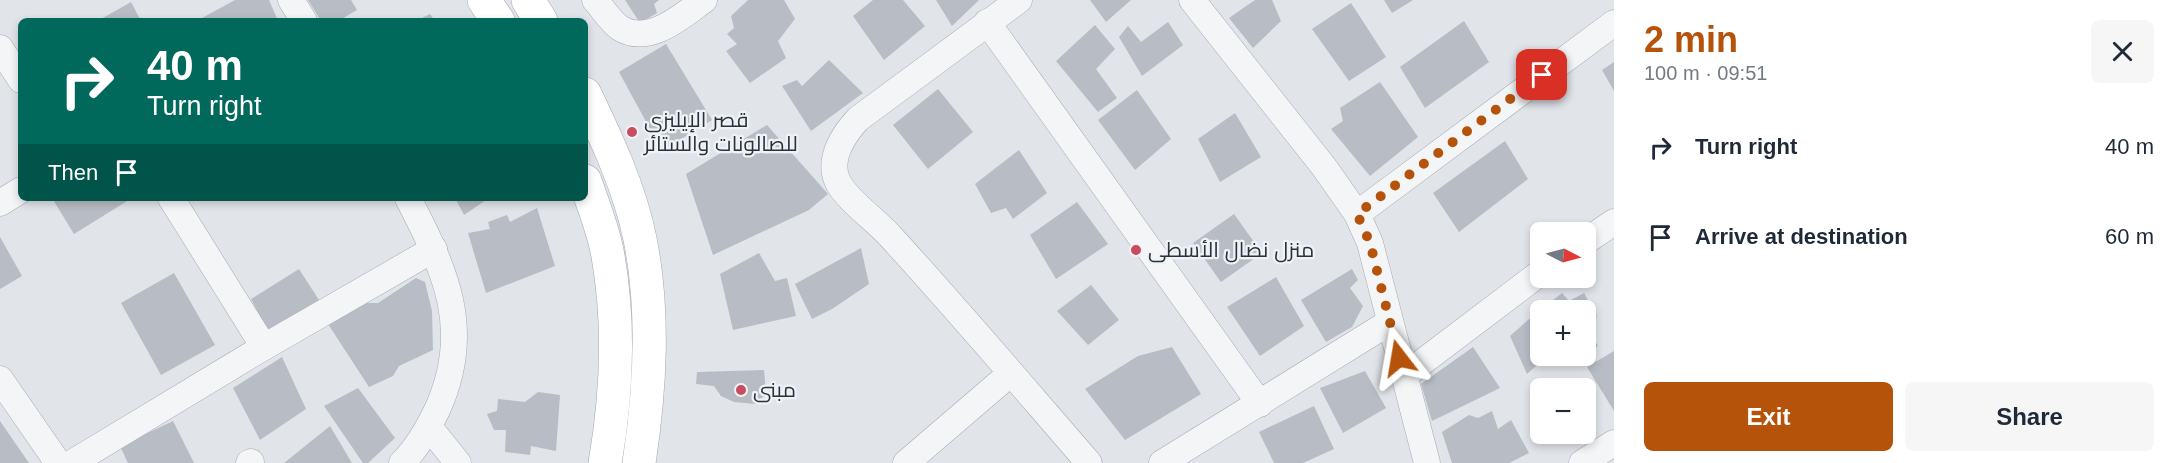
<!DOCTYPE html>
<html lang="en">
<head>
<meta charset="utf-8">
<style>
	body { margin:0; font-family:Arial,Cairo,sans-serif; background:#f6f6f7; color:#1f2937; height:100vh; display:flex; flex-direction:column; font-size:22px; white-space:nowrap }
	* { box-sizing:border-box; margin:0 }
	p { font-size:20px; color:#747a83 }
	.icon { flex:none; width:33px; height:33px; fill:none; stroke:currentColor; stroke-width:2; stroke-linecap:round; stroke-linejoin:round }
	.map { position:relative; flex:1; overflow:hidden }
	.panel { display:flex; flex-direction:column; background:#fff; width:570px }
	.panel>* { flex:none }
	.hud { position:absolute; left:18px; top:18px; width:570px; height:183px; border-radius:9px; box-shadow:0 3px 9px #0003; background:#00695c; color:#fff; overflow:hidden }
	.needle { width:39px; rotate:96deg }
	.controls { position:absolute; left:1530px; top:222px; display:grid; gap:12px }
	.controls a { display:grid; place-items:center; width:66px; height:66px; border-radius:9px; background:#fff; box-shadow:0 3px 9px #0003; font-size:30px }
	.pin { position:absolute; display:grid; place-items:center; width:51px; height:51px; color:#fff; margin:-26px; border-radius:12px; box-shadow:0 3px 9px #0006 }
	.me { position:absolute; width:66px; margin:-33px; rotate:346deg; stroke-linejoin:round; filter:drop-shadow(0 0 4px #0008) }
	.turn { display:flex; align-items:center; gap:21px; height:126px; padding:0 30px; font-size:27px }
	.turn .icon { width:78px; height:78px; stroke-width:2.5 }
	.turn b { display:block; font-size:42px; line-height:51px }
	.then { display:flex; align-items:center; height:57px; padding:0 30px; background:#0003; gap:12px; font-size:22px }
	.round { display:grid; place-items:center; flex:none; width:63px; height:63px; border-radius:9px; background:#f6f6f7 }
	.overview { display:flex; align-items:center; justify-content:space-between; height:102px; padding:0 30px }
	h1 { font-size:36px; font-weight:700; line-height:45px; color:#b45309 }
	.button { display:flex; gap:12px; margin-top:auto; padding:12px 30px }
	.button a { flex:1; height:69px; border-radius:9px; background:#b45309; color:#fff; font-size:24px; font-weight:700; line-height:69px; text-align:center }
	.button a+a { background:#f6f6f7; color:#1f2937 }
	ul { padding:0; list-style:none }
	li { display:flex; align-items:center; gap:18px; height:90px; padding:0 30px }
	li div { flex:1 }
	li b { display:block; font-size:22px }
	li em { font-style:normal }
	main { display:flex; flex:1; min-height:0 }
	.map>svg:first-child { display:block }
</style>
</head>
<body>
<main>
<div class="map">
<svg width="1614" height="463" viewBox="0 0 1614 463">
	<rect width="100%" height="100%" fill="#e1e4e9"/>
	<!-- building -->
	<g fill="#b8bdc5">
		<path d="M235,0h34l9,21h-74l-2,-3z"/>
		<path d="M308,0h43l6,10 -19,11h-17z"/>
		<path d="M625,0h34l-5,4 3,9 -17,10z"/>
		<path d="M748,0h36l11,19 -17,22 8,17 -36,25 -24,-32 11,-7 -10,-10 7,-6 -3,-12z"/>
		<path d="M873,0h30l22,26 -41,34 -31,-44z"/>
		<path d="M936,0h43l-27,26z"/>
		<path d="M1090,0h41l-25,22z"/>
		<path d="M1255,0h17l9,21 -28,27 -24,-30z"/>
		<path d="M1384,0h29l-21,13z"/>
		<path d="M131,2l10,19h-39l-1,-2z"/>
		<path d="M1351,3l35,54 -37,24 -37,-52z"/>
		<path d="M430,14l5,7h-19z"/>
		<path d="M1464,21l25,41 -64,46 -25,-41z"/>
		<path d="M1168,22l15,23 -41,31 -23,-39 9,-11 13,16z"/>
		<path d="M1095,25l20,24 -19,20 21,29 -19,14 -42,-51z"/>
		<path d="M666,44l46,76 -50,31 -43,-79z"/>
		<path d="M829,60l34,33 -52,38 -29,-45 15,-6 5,6z"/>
		<path d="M1614,62v29l-12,-21z"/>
		<path d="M1380,82l38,55 -48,39 -39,-47 12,-8 -3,-13z"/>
		<path d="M938,89l35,43 -45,37 -35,-44z"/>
		<path d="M1137,90l34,49 -36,31 -37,-50z"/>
		<path d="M1235,113l26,44 -41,25 -22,-43z"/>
		<path d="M767,125l61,69 -19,16 -96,45 -27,-81z"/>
		<path d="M1505,141l23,38 -69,53 -26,-39z"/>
		<path d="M1019,150l28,43 -34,26 -7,-11 -15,5 -16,-29z"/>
		<path d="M52,198h80l-58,36z"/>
		<path d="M455,198h34l-25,17z"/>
		<path d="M1077,202l31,42 -52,35 -26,-44z"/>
		<path d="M537,208l18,58 -69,27 -18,-60 22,-4 -2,-7 19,-7 3,7z"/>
		<path d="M1234,214l28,39 -41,29 -28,-39z"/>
		<path d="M0,237l22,39 -22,13z"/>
		<path d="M861,248l8,36 -37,25 -20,10 -17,-35z"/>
		<path d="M759,253l16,28 12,-3 9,38 -63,14 -13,-56z"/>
		<path d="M299,269l20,31 -50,33 -18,-34z"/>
		<path d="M1352,269l6,11 -8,8 13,18 -11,21 -26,15 -25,-42z"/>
		<path d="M174,273l41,72 -54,30 -40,-72z"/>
		<path d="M1276,277l28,49 -44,30 -33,-49z"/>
		<path d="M416,278l9,4 7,29 1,39 -34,16 -6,10 -24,11 -41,-63 37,-21h13z"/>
		<path d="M1091,285l28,35 -31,25 -31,-34z"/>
		<path d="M1562,293l7,8 15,-8 13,23 -11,9 12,21 -12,7v-43h-46v46h26l-13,10 -9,-7 -17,15 -17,-38 18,-16z"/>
		<path d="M1172,347l29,47 -76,46 -40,-51 53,-33z"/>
		<path d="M1473,347l27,41 -68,33 -11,-37z"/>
		<path d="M1614,351v60l-27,-44z"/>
		<path d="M282,357l24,52 -46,31 -27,-52z"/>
		<path d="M764,370l2,24 -11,10 -21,-2 -13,-6 -7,-10 -18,-2 1,-12z"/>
		<path d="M1365,371l21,37 -43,25 -23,-45z"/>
		<path d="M358,388l37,50 -27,25h-5l-39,-57z"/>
		<path d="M538,392l22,3 -4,56 -25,-5 -1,9 -25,-3 1,-22h-12l-7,-16 10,-3 1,-12 27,3z"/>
		<path d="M1314,406l20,43 -31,14h-29l-15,-31z"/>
		<path d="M1492,411l6,18 13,-9 18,33 -20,10h-57l-10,-31 27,-17 9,3z"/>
		<path d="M0,421l29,42h-29z"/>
		<path d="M173,421l21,42h-66l-8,-17z"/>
		<path d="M330,426l22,37h-68z"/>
	</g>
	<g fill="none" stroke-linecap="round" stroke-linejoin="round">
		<defs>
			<g id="street">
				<path d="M291,0l13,21"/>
				<path d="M595,0c8,9 16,22 25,28 29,18 62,-12 84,-28"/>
				<path d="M1019,0l-161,119c-14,15 -30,39 -21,61 7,18 40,41 53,56 68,74 133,151 199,227"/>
				<path d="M1192,0l132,167 33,47 13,29 57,220"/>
				<path d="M987,22l273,382"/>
				<path d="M0,48l21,32"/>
				<path d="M171,198l93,149"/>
				<path d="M0,203l21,-13"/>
				<path d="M1357,214l257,-191"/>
				<path d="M1586,241l28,-19"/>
				<path d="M1404,376l136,-103"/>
				<path d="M0,379l58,84"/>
				<path d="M429,427l29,36"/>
				<path d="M72,463l192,-116 170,-98"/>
				<path d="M249,463l2,-1"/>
				<path d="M402,463c15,-15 26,-34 35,-53 37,-80 8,-140 -29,-212"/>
				<path d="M906,463l105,-90"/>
				<path d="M1162,463l228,-141"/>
				<path d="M1582,463l32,-20"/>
			</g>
			<g id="primary">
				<path d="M484,0l14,21"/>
				<path d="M528,0l13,21"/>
				<path d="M585,94c22,46 45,95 55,145 15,74 10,151 -1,224"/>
				<path d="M585,181c8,24 19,50 23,75 12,69 9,138 -3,207"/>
			</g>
		</defs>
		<!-- street casing -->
		<use href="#street" stroke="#a6abb3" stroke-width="27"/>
		<!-- primary casing -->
		<use href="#primary" stroke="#a1a9b4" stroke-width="34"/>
		<!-- street -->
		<use href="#street" stroke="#f3f5f7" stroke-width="26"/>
		<!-- primary -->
		<use href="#primary" stroke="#fff" stroke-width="33"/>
	</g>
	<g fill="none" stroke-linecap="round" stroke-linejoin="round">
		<!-- route -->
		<path stroke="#b45309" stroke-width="10" stroke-dasharray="0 18" d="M1399,358l-29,-115 -13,-29 185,-139"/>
	</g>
	<!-- markers -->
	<g fill="#c84b5f" stroke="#f0f3f6" stroke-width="2">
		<circle cx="632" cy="132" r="6"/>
		<circle cx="1136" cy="250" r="6"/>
		<circle cx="741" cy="390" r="6"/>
	</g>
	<g text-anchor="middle" stroke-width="4.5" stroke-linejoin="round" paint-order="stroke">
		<!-- poi labels -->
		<g font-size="21" fill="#2a3240" stroke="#f0f3f6" text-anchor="start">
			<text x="644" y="127">قصر الإيليزي<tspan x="644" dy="24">للصالونات والستائر</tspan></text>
			<text x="1148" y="257">منزل نضال الأسطى</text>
			<text x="753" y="397">مبنى</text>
		</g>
	</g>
</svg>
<div class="controls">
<a><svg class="needle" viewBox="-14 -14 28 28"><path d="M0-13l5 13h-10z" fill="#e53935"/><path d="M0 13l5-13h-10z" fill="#747a83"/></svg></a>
<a>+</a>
<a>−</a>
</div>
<div class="pin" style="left:1542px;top:75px;background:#d93025"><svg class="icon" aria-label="arrive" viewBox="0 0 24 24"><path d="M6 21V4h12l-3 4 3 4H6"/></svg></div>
<svg class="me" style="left:1399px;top:358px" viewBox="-20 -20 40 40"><path d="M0-17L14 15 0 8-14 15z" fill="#b45309" stroke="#fff" stroke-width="4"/></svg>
<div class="hud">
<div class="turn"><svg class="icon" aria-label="right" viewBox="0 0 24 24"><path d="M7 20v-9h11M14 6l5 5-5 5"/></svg><div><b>40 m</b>Turn right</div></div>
<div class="then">Then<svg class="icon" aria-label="arrive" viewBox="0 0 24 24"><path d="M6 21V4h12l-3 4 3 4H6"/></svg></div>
</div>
</div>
<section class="panel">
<div class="overview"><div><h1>2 min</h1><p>100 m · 09:51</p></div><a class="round"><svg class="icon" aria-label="close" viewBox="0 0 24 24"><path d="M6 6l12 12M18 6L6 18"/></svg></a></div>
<ul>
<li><svg class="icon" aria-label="right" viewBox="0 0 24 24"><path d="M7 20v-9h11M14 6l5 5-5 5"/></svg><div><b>Turn right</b></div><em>40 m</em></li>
<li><svg class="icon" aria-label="arrive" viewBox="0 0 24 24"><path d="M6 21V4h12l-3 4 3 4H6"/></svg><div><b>Arrive at destination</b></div><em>60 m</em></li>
</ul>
<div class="button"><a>Exit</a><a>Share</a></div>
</section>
</main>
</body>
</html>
